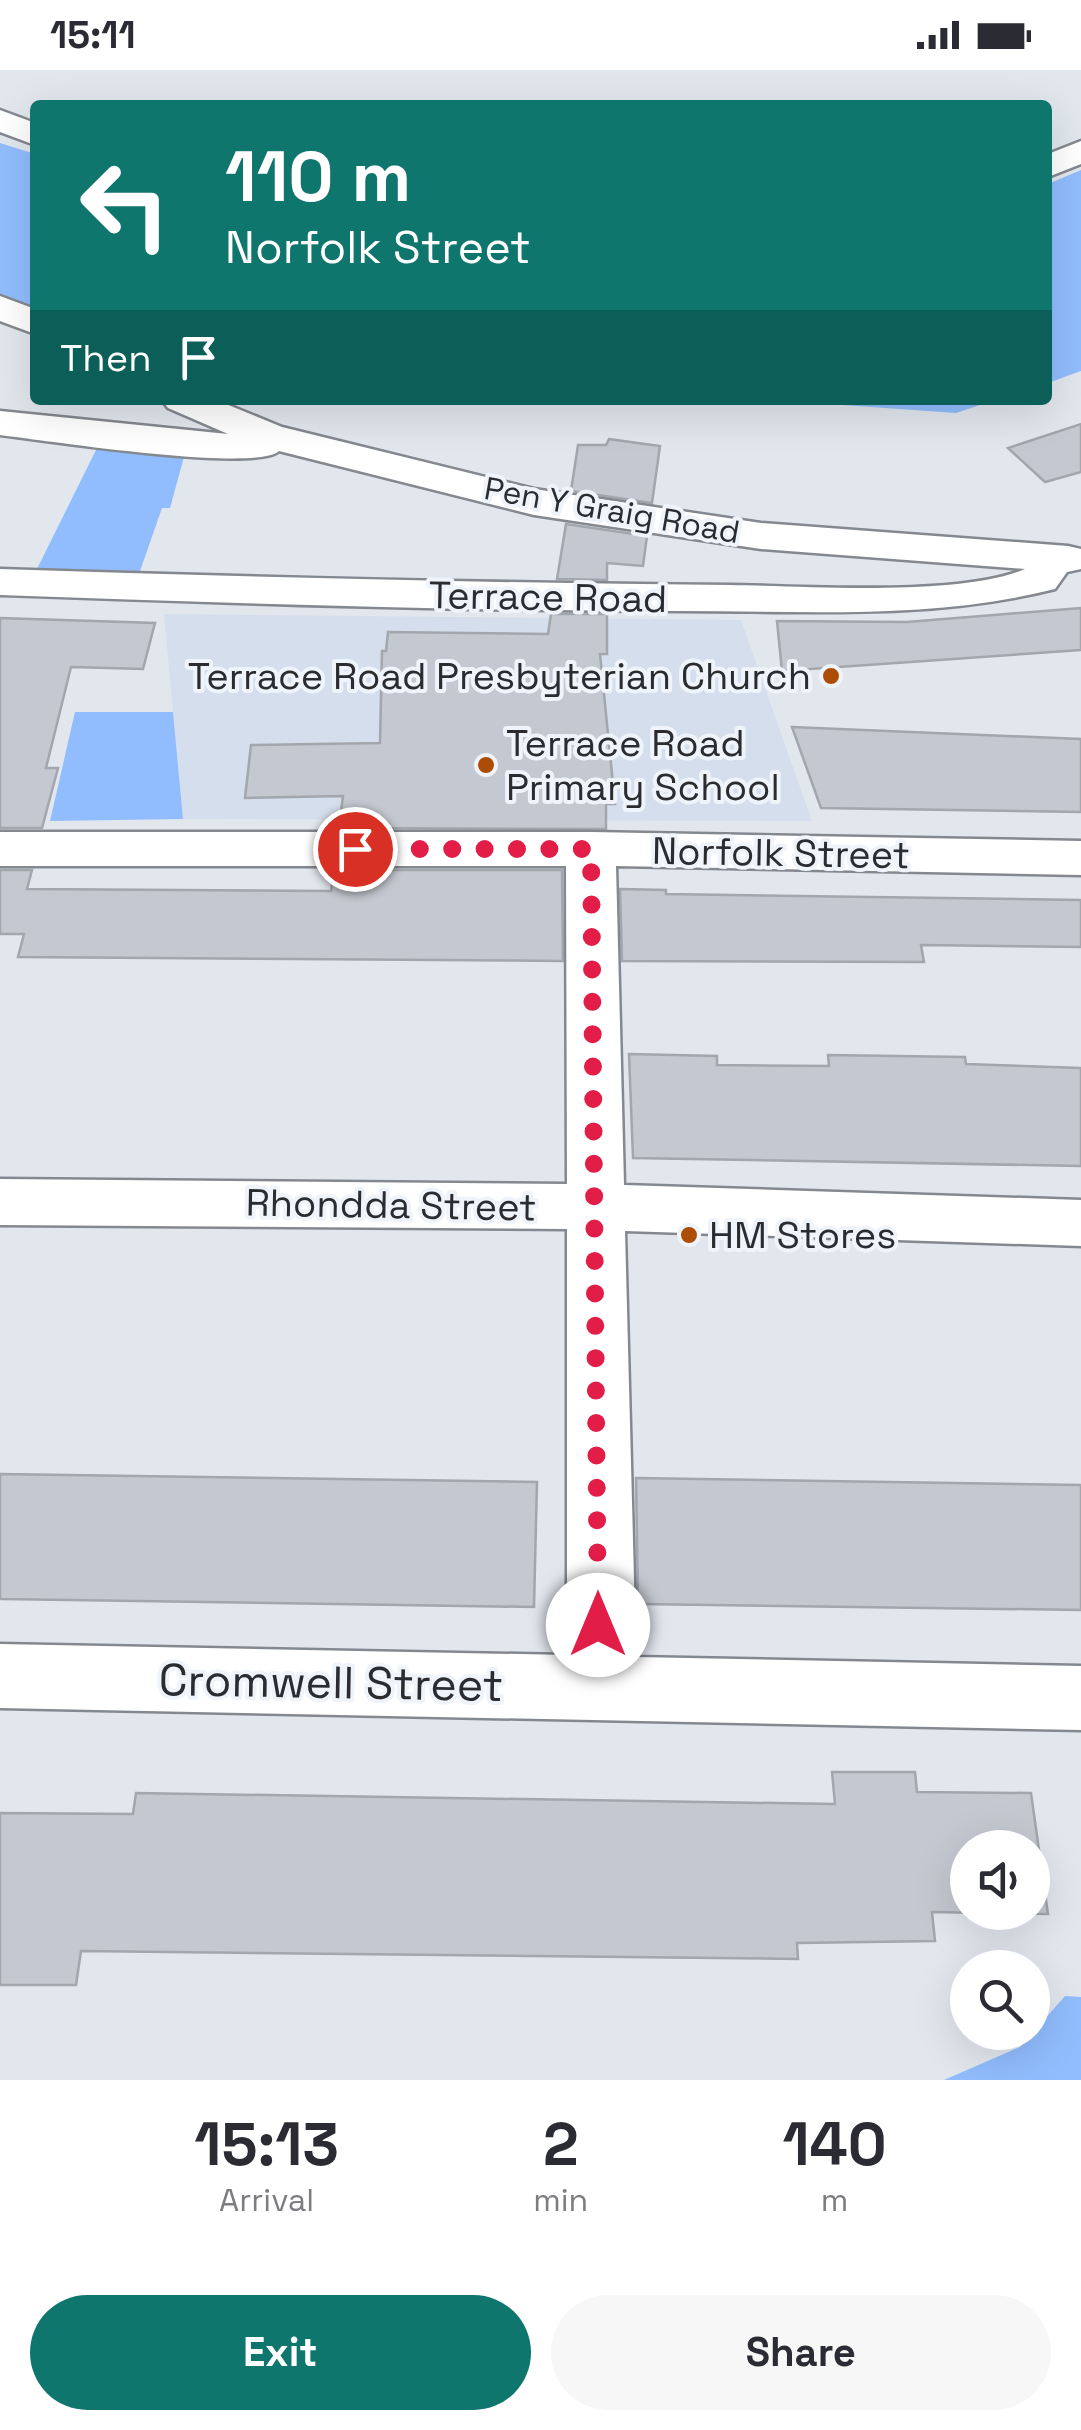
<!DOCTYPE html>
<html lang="en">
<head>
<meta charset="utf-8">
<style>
	body { margin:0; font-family:"Space Grotesk",sans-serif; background:#f7f7f7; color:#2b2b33; height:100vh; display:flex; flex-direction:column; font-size:38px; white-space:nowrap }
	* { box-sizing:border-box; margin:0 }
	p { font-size:32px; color:#7c7c81 }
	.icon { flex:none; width:55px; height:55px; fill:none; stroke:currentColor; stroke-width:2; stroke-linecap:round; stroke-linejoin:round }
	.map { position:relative; height:2010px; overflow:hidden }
	.sheet { display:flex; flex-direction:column; background:#fff; flex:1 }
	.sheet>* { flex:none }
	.guide { position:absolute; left:30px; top:30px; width:1022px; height:305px; border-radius:10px; box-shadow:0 10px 40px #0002; background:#0f766e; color:#fff; overflow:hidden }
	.tools { position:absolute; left:950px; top:1760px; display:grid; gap:20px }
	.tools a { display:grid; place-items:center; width:100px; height:100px; border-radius:50%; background:#fff; box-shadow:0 10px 40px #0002; font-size:50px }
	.pin { position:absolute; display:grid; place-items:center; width:85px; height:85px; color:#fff; margin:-42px; border:5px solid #fff; border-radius:50%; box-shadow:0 2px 10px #0007 }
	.me { position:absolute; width:110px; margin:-55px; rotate:0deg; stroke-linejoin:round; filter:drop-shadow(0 0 8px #0008) }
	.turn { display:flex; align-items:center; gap:35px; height:210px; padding:0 30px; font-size:45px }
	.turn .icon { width:130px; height:130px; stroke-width:2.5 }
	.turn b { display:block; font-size:70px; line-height:85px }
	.then { display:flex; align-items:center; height:95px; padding:0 30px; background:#0003; gap:20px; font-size:38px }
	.eta { display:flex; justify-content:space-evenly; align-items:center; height:170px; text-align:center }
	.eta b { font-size:60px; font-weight:800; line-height:70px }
	.button { display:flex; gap:20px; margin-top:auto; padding:20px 30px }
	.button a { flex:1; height:115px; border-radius:60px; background:#0f766e; color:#fff; font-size:40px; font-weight:800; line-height:115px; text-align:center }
	.button a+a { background:#f7f7f7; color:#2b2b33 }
	.status { display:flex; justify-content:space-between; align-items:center; height:70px; padding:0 50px; background:#fff; direction:ltr }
	.status svg { height:28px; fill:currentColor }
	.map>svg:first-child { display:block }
</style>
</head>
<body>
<div class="status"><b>15:11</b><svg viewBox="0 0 49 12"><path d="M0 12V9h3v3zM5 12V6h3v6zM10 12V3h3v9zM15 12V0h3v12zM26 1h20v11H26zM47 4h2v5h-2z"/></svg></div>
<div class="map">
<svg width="1081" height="2010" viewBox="0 0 1081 2010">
	<rect width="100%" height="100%" fill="#e2e7ee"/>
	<!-- built -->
	<path fill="#d5deec" d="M164,544l577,6 71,201 -629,-2z"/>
	<!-- green -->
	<g fill="#91bdfe">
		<path d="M0,73l35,11v155l-35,-14z"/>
		<path d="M1081,100v201l-33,12v-199z"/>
		<path d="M772,330h223l-39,13z"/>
		<path d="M97,378l87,9 -14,51h-8l-23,66 -103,-3z"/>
		<path d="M75,642h98l10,107 -133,2z"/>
		<path d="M1065,1926l16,1v83h-137l76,-33z"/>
	</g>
	<!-- building -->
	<g fill="#c4c8d0" stroke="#a2a6ad" stroke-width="2.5" fill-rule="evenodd">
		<path d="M1081,354v48l-36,10 -37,-34z"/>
		<path d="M609,369l51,7 -8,57 -81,-12 7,-46h28z"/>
		<path d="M566,454l81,12 -4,30 -36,-3v17l-50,-1z"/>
		<path d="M1081,538v42l-299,21 -5,-50 130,1z"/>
		<path d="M551,544h56v40h-7l15,150h-9v25l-267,-1 4,-32 -98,2 6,-53 129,-2 2,-92h4l2,-19 160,2z"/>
		<path d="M0,548l155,5 -12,46 -72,-2 -25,101h12l-16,60h-42z"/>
		<path d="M792,657l289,12v73l-260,-4z"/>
		<path d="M0,800h32l-5,19 304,2 3,-21h228l1,91 -545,-4 6,-23h-24z"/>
		<path d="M620,819l46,1v4l415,6v47l-160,-2 3,17 -302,-1z"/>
		<path d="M629,984l88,2v9l112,1 -1,-11 137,2 1,7 115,4v98l-448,-8z"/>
		<path d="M0,1404l537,8 -3,125 -534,-8z"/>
		<path d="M636,1408l445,7v125l-443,-6z"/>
		<path d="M832,1702h83l2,20 114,1 17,121 -116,-2 3,29 -138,2 1,16 -717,-8 -5,34h-76v-172l133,1 3,-21 699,11zM968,1778h64v64h-64z"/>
	</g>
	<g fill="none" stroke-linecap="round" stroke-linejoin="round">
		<defs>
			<g id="minor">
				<path d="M0,40l35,13v22l-35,-13z"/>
				<path d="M1081,71v23l-33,13v-23z"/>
				<path d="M0,226l35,13v25l-35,-13z"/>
				<path d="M162,330h54l66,27 252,62 227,34 307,23 13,3v20l-14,3 -12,17c-123,31 -249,22 -375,22 -227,0 -453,-8 -680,-16v-26c244,8 487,14 730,16 76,1 229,12 295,-16l-264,-20 -227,-34 -255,-64c-23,22 -237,-11 -279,-16v-24l228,23 -60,-26z"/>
				<path d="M0,762h591l490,9v34l-465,-9 8,319 457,15v46l-456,-15 11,426 445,9v64l-1081,-22v-64l567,11v-426l-567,-4v-46l567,5 -1,-318h-566z"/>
			</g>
		</defs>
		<!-- minor casing -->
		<use href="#minor" stroke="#84888f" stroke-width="5"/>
		<!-- minor -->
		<use href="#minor" fill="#fff" fill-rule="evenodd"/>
	</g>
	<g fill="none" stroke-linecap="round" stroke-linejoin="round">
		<!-- route -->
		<path stroke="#e11d48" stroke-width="18" stroke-dasharray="0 32.4" d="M355,779h236l7,776"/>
	</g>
	<!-- markers -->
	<g fill="#ac4c05" stroke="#eff4fb" stroke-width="4">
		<circle cx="831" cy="606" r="10"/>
		<circle cx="486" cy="695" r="10"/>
		<circle cx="689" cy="1165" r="10"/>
	</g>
	<g text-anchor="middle" stroke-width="8" stroke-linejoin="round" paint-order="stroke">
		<!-- far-street labels -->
		<g font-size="32" fill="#2a2c2f" stroke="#eff4fb">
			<text transform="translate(612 440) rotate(10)" y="11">Pen Y Graig Road</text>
		</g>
		<!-- street labels -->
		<g font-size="38" fill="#2a2c2f" stroke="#eff4fb">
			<text transform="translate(548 527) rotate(1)" y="13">Terrace Road</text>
			<text transform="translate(781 783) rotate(1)" y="13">Norfolk Street</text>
			<text transform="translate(391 1135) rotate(1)" y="13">Rhondda Street</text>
		</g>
		<!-- poi labels -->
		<g font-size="38" fill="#2a2c2f" stroke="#eff4fb" text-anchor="start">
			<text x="811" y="619" text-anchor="end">Terrace Road Presbyterian Church</text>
			<text x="506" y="686">Terrace Road<tspan x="506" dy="44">Primary School</tspan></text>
			<text x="709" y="1178">HM Stores</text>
		</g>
		<!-- near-street labels -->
		<g font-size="45" fill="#2a2c2f" stroke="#eff4fb">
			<text transform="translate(331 1612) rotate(1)" y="16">Cromwell Street</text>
		</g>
	</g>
</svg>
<div class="tools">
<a><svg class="icon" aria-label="sound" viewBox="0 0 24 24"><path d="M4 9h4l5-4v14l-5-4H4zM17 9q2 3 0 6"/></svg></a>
<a><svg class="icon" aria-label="search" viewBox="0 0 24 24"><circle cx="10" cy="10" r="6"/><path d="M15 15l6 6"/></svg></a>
</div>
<div class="pin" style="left:355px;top:779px;background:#d93025"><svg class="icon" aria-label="arrive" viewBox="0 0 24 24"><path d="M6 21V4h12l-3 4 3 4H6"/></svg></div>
<svg class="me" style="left:598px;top:1555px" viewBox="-20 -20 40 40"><circle r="19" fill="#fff"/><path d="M0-13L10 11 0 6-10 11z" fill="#e11d48"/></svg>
<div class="guide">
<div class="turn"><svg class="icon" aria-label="left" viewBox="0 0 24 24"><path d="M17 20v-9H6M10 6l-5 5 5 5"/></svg><div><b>110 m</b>Norfolk Street</div></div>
<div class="then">Then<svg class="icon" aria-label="arrive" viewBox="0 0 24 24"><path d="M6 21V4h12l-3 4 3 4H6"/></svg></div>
</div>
</div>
<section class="sheet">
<div class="eta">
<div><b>15:13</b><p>Arrival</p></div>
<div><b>2</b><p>min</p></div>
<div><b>140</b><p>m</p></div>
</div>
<div class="button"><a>Exit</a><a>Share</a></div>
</section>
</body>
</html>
